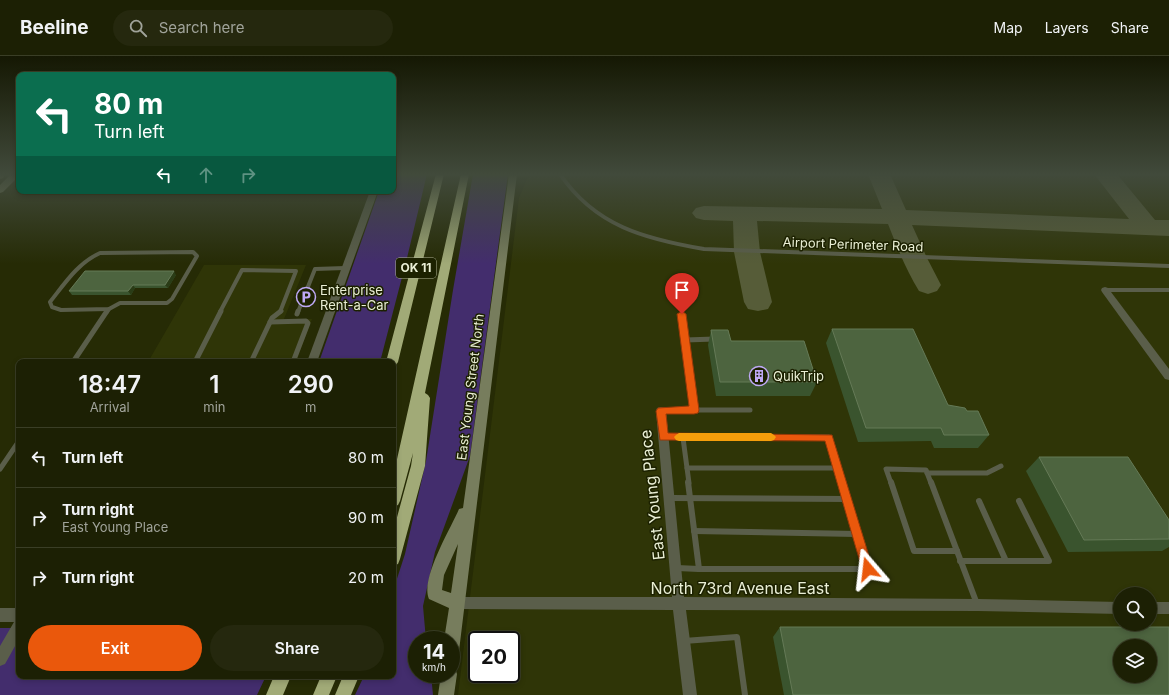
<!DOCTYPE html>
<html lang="en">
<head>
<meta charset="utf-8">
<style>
	body { margin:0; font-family:Inter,sans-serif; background:#25280e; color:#f1f3f6; height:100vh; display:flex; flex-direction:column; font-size:15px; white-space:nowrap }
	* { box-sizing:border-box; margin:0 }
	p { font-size:13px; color:#a0a39a }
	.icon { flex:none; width:22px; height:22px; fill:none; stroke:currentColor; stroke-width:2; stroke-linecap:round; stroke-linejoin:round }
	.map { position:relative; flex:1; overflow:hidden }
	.drawer { position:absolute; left:16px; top:303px; width:380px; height:320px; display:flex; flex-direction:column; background:#1c2004; border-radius:8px; box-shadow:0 2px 6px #0003,0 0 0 1px #3a3e26 }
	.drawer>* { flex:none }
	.guide { position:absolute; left:16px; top:16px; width:380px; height:122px; border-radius:8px; box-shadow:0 2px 6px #0003,0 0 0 1px #3a3e26; background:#0b6e4f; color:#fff; overflow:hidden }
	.buttons { position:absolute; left:1113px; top:531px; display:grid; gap:8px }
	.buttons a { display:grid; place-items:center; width:44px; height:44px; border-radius:50%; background:#1c2004; box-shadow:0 2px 6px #0003,0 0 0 1px #3a3e26; font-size:20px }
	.speed { position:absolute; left:408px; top:575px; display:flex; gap:8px; font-size:20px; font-weight:700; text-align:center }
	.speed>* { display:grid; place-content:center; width:52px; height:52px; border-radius:50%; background:#1c2004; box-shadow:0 2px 6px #0003,0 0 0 1px #3a3e26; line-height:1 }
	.speed small { font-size:10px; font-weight:400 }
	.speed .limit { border:2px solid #111; border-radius:6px; background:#fff; color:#111 }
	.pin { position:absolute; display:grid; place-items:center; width:34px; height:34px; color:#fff; margin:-41px -17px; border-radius:50% 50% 50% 0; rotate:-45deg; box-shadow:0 0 4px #0007 }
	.pin .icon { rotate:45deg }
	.me { position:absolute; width:44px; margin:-22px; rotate:343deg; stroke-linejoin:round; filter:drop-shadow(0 0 3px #0008) }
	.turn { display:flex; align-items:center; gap:14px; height:84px; padding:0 12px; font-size:18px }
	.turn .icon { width:52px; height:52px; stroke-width:2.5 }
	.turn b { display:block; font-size:28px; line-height:34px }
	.lanes { display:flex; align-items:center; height:38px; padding:0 12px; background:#0003; justify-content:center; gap:20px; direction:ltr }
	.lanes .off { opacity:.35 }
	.eta { display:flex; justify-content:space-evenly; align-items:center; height:68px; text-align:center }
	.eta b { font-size:24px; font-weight:600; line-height:28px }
	.action { display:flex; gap:8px; margin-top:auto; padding:8px 12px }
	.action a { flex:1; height:46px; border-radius:24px; background:#ea580c; color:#fff; font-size:16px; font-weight:600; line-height:46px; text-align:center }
	.action a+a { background:#25280e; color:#f1f3f6 }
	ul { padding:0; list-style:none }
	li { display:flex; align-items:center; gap:12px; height:60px; padding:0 12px; border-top:1px solid #3a3e26 }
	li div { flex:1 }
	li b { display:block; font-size:15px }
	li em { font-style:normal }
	header { display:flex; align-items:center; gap:24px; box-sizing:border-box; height:56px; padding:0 20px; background:#1c2004; border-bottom:1px solid #3a3e26 }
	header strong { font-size:19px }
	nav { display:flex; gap:22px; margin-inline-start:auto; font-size:14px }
	.search { width:280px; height:36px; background:#25280e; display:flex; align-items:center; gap:10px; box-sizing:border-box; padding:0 14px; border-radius:22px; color:#a0a39a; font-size:15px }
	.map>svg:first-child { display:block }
</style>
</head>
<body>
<header>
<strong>Beeline</strong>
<div class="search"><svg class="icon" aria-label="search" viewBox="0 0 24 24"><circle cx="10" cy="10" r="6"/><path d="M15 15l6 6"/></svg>Search here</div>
<nav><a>Map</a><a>Layers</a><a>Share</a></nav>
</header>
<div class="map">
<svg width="1169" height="639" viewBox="0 0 1169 639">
	<rect width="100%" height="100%" fill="#262b05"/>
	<!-- built -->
	<g fill="#2f3507" fill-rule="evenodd">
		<path d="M529,118h640v521h-711l61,-497zM1120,538h30v30h-30zM477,584h34v34h-34zM1120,590h30v30h-30z"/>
		<path d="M204,209h102l-22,54h28l-16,43h-148z"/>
	</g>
	<!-- green -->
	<g fill="#432d6d">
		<path d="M393,118h34l-20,84 -27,104h-61l60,-171h14z"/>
		<path d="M473,118h35l-38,282 -35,96 -12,54 3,34h-9v34h14l2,21h-78l9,-19h29v-85l12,-37 21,-93 27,-171z"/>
		<path d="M0,572h19v48h247l-9,19h-257z"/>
	</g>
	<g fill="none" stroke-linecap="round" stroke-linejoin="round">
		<!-- taxiway -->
		<path fill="#565c38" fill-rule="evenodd" d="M868,118h22l16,36 223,9 -35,-45h23l38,46h14v16l-257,-11 15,33 14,27 -4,6 -9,3 -9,-3c-13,-21 -22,-44 -31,-67l-131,-3 3,31 12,50 -4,7 -10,2 -10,-2 -4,-7 -10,-50 -1,-31 -29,-1 -8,-2 -4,-5 4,-5 8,-2 178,3z"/>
		<!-- lane-far2 -->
		<g stroke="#5a5e4a" stroke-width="4">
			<path d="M560,118c35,52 85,65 144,75l465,17"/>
			<path d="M193,196l4,4 -25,43 -5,4h-47l-11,6 -48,1 -9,-3 -2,-5c15,-19 28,-39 50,-49z"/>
			<path d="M1105,234h64"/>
			<path d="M107,256l2,-3"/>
			<path d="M220,256l22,-42 54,1 -16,41"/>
			<path d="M298,256l17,-43 30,-1"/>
		</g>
		<!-- lane-far1 -->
		<g stroke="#5a5e4a" stroke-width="5">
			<path d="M297,258l1,-3"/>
			<path d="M682,258l12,96h56"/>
			<path d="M270,266l36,-1 2,2 -15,39"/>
			<path d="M685,284l30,-1"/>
			<path d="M73,306l34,-51"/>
			<path d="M195,306l26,-51"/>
			<path d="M251,306l21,-44 9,-7"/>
			<path d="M661,355l33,-1"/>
			<path d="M663,381h166l13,46"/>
			<path d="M683,382l6,45"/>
			<path d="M687,412h151"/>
			<path d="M0,413l19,-28"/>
			<path d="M927,417h60l14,-7"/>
			<path d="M891,427l-5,-14 40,1 5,13"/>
		</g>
		<!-- lane -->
		<g stroke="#5a5e4a" stroke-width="6">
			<path d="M688,426l11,87h168l-25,-87"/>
			<path d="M891,426l23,69h43"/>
			<path d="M931,426l26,69"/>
			<path d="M670,442l177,1"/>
			<path d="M979,445l27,60"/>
			<path d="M694,475l163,3"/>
			<path d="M957,495l20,53"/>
			<path d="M960,505h89l-30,-60"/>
			<path d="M677,512l22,1"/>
			<path d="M684,585l53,-4 8,58"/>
		</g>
		<!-- street -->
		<g fill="#5a5e4a" fill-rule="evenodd">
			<path d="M370,135h8l-61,171h-10z"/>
			<path d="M1105,231l3,1 61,81v11l-4,-1 -63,-87 -1,-2 1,-2z"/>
			<path d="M661,351l4,1 1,3 18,186 294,2 142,3v12l-142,-3 -292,-1 11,85h-14l-10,-85 -217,-1 -5,-1 -1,-5 1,-5 5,-1h216l-16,-186 1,-3z"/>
			<rect x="1150" y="546" width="19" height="12"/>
			<path d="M0,552h19v31l-14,25 -5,2v-20l14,-24h-14z"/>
		</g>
		<!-- secondary -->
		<g fill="#777d5d" fill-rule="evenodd">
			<path d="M0,118h5l-2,4 -3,1z"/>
			<path d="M11,118h8v2l-16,16 -3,1v-8z"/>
			<path d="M509,118h8l-58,477 -2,6 -6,2v-19h-7l5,-32 -20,-9c-9,-20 21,-69 30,-90l4,-1zM458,488l-7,49 -9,-3 2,-15z"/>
			<path d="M451,611l4,1 2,6 -3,21h-16l3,-21h10z"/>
		</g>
		<!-- highway -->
		<g fill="#a1aa77" fill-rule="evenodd">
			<path d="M436,118h8l-46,188 -2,3 -3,1v-4h-7z"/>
			<path d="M461,118h8l-44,219 3,2 2,3 -5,68 -25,93 -2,5 -5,2v-34l18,-66 2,-13 -13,48 -2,4 -5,2v-30z"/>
			<path d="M274,620h17l-8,19h-17z"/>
			<path d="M321,620h16l-8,19h-16z"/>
			<path d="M343,620h16l-8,19h-16z"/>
		</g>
	</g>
	<!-- wall -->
	<g fill="#3a542e">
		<path d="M176,219l-8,13h-33l-4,7h-59l-3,-4z"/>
		<path d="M832,273l116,76 19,6 22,24 -11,13h-44l-3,-7 -73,1 -32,-99z"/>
		<path d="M711,274l20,11 86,41 -7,14h-94l-8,-51z"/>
		<path d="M1039,401l130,63v27l-7,4 -94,1 -42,-81z"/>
		<path d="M780,571l389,68h-385l-11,-58z"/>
	</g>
	<!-- shaded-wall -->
	<g fill="#2a3c16">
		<path d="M174,215l2,4 -8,13 -3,-3z"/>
		<path d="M133,229l2,3 -4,7 -3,-4z"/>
	</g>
	<!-- building -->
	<g fill="#4d643f" stroke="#657a57" fill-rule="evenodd">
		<path d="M85,215h89l-9,14h-32l-5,6h-59z"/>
		<path d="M832,273h81l35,76 17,3 2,3h11l11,24h-45l-3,-7h-75z"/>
		<path d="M711,274h17l3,11h73l13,41h-97z"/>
		<path d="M1039,401h89l41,63v19l-85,1z"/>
		<path d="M780,571h389v68h-376zM1120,590h30v30h-30z"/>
	</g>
	<!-- sky -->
	<linearGradient id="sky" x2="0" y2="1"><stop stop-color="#151803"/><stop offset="0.57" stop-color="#414a3b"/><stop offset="1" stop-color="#414a3b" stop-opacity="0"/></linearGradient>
	<rect width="1169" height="208" fill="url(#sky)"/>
	<!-- route -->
	<path fill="#ea580c" stroke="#983908" d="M682,255l4,3 13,96 -1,3 -4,1h-28l2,19 164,2 41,134 -1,4 -4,2 -5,-2 -1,-4 -37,-128 -165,-1 -4,-29 2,-3 31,-2 -12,-92z"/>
	<!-- slow -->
	<path fill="#f59e0b" d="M679,377h92l3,2 2,2 -2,3 -3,1h-92l-3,-1 -2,-3 2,-2z"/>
	<!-- icons -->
	<defs>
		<symbol id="parking-ring" viewBox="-11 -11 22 22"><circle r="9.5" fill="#1c2100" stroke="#bea9f5" stroke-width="1.5"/><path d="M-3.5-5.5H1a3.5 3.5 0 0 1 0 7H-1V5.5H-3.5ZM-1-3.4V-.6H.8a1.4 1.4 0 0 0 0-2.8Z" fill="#bea9f5"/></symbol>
		<symbol id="building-ring" viewBox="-11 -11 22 22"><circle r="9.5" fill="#1c2100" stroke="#bea9f5" stroke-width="1.5"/><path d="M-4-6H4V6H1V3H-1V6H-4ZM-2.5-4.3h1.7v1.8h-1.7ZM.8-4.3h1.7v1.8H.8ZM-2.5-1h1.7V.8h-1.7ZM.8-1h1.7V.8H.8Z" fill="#bea9f5"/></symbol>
	</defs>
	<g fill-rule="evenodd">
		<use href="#parking-ring" x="295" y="230" width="22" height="22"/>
		<use href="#building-ring" x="748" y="309" width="22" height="22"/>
	</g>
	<g text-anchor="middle" stroke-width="3" stroke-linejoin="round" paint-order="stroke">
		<!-- shield labels -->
		<rect fill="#1c2100" stroke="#acb094" stroke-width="1" x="396" y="202" width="40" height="20" rx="3"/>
		<g font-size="12" font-weight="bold" fill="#e9eed4">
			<text x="416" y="216">OK 11</text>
		</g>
		<!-- street labels -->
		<g font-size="13" fill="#e9eed4" stroke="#1c2100">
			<text transform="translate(853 188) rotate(2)" y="5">Airport Perimeter Road</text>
			<text transform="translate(470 331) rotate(-83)" y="5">East Young Street North</text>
		</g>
		<!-- poi labels -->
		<g font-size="13" fill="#e9eed4" stroke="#1c2100" text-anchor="start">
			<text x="320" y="239">Enterprise<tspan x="320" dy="15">Rent-a-Car</tspan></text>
			<text x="773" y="325">QuikTrip</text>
		</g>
		<!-- near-street labels -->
		<g font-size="16" fill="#e9eed4" stroke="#1c2100">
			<text transform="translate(652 439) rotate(-96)" y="6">East Young Place</text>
			<text x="740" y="538">North 73rd Avenue East</text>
		</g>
	</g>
</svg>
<div class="buttons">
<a><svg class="icon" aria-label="search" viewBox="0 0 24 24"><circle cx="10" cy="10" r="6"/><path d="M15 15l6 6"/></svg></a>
<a><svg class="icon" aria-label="layers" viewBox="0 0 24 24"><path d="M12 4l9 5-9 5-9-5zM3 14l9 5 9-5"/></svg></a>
</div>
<div class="speed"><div>14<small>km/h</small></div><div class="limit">20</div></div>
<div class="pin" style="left:682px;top:258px;background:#d93025"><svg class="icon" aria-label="arrive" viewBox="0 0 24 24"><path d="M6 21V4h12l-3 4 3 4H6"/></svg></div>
<svg class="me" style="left:868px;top:513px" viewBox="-20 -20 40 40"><path d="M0-17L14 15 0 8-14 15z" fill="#ea580c" stroke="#fff" stroke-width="4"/></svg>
<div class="guide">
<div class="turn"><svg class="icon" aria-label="left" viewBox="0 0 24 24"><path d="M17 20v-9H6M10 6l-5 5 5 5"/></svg><div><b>80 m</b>Turn left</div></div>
<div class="lanes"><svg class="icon" aria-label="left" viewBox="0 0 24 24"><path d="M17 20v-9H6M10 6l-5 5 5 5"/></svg><svg class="icon off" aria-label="ahead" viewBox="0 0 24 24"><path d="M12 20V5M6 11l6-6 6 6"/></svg><svg class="icon off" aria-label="right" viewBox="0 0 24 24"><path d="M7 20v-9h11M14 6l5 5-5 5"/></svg></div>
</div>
<section class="drawer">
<div class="eta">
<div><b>18:47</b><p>Arrival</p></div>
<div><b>1</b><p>min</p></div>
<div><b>290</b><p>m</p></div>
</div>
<ul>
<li><svg class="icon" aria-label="left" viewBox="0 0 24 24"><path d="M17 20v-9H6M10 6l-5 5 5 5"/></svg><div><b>Turn left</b></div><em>80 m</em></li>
<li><svg class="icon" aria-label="right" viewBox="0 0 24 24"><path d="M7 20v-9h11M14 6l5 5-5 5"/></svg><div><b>Turn right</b><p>East Young Place</p></div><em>90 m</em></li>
<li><svg class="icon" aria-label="right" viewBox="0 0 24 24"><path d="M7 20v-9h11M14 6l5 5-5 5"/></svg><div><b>Turn right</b></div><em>20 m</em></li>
</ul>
<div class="action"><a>Exit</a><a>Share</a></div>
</section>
</div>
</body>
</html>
